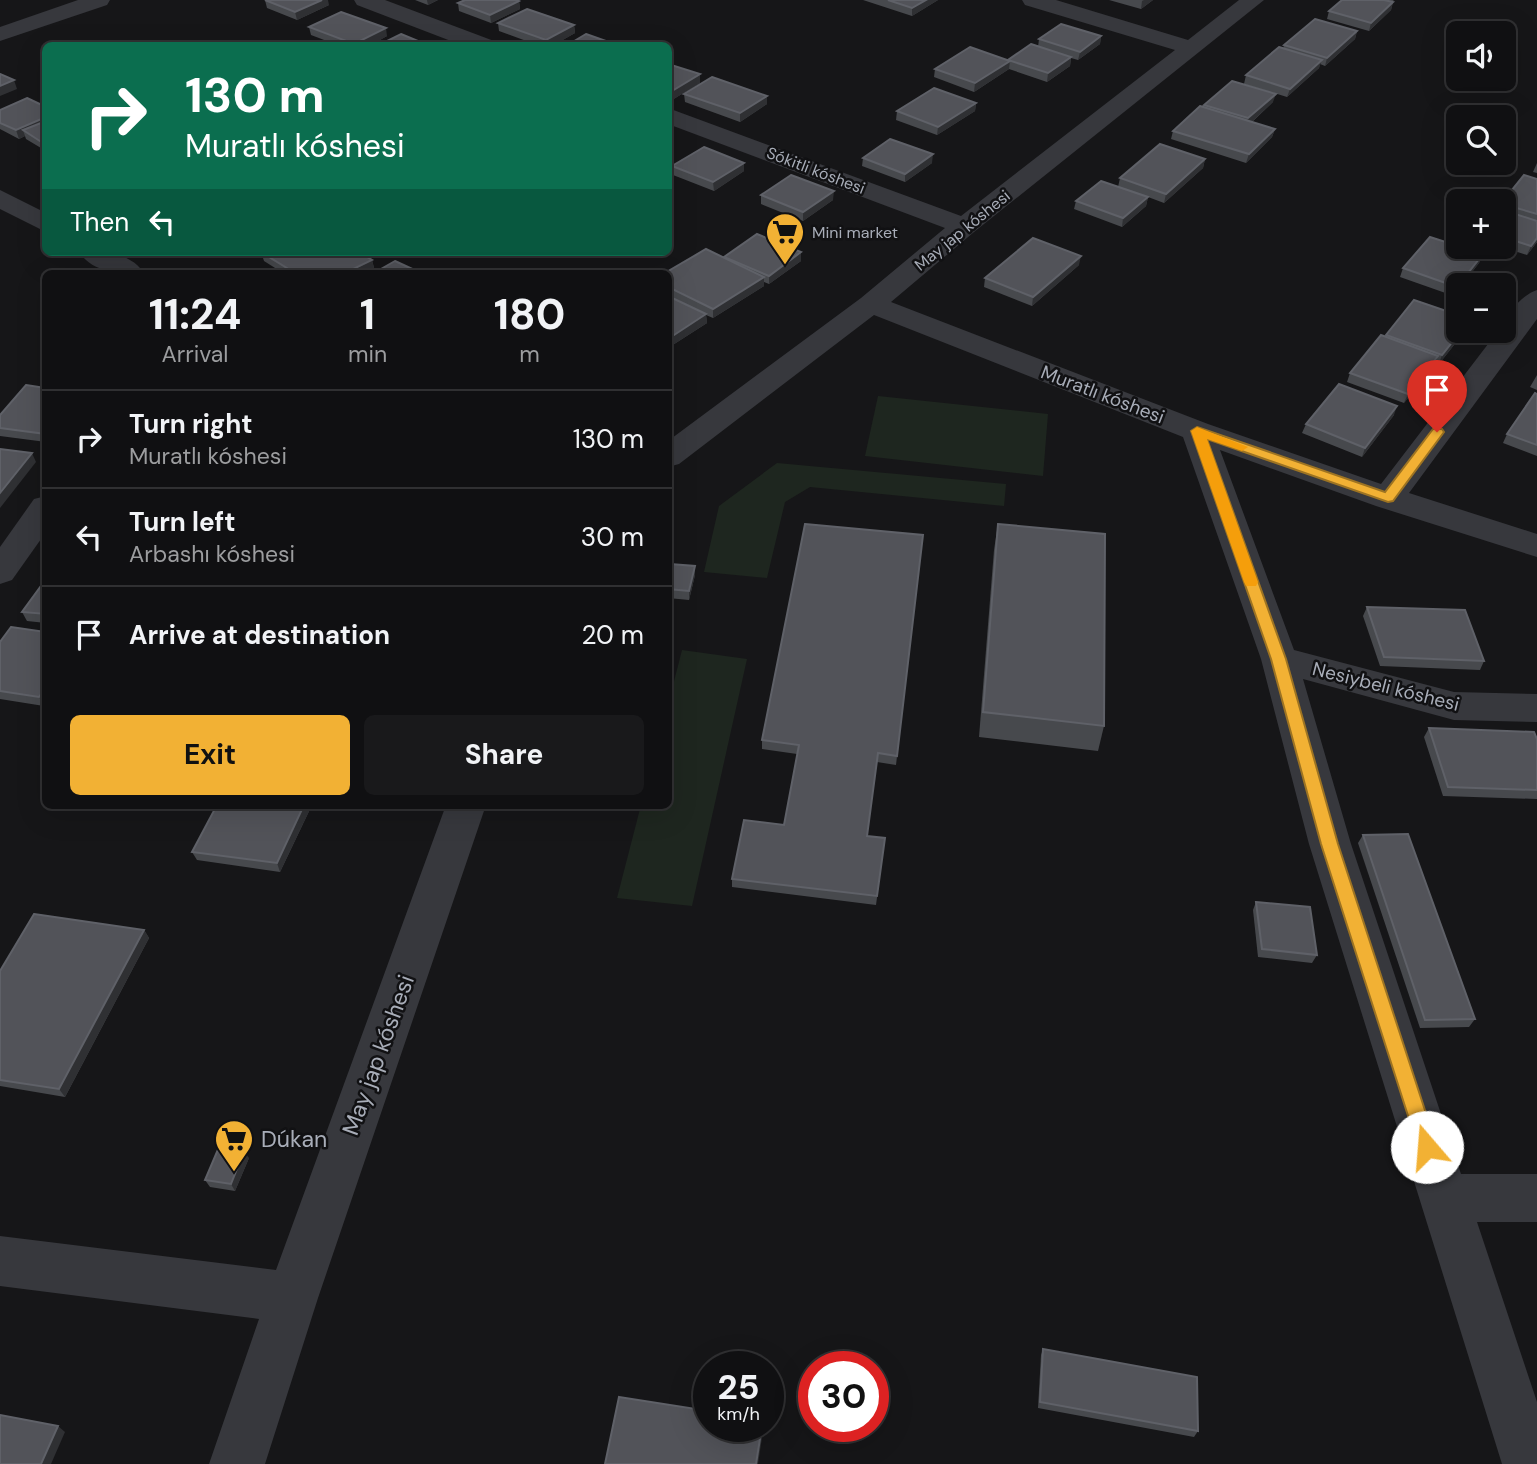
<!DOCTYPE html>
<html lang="en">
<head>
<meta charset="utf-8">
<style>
	body { margin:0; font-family:"DM Sans",sans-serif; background:#19191b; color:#f1f3f6; height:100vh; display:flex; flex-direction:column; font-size:26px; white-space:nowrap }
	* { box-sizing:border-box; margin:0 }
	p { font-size:23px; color:#9c9d9f }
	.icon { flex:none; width:38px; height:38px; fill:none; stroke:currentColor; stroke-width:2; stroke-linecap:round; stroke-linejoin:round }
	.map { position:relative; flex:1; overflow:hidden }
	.side { position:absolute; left:42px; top:270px; width:630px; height:539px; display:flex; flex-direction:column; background:#101012; border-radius:10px; box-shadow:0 7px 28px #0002,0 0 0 2px #303032 }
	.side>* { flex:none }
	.banner { position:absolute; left:42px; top:42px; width:630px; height:214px; border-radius:10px; box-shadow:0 7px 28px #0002,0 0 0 2px #303032; background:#0b6e4f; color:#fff; overflow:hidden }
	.fabs { position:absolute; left:1446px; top:21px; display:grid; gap:14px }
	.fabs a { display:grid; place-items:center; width:70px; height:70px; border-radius:10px; background:#101012; box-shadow:0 7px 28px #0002,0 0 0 2px #303032; font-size:35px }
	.speed { position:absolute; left:693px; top:1351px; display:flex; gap:14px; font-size:35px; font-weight:700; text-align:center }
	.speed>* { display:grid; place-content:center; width:91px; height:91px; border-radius:50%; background:#101012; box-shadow:0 7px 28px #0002,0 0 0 2px #303032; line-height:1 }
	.speed small { font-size:18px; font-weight:400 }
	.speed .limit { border:10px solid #d22; background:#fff; color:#111 }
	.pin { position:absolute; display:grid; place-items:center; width:60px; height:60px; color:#fff; margin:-72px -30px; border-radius:50% 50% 50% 0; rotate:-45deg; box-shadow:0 0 7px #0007 }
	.pin .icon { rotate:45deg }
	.me { position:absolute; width:77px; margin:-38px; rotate:342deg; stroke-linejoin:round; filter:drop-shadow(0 0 5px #0008) }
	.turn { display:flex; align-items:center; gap:24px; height:147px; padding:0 28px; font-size:32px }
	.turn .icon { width:91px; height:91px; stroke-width:2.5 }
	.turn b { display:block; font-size:49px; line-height:60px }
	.then { display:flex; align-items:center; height:66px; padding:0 28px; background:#0003; gap:14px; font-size:26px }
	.eta { display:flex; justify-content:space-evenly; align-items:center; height:119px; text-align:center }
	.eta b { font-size:42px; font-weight:700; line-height:49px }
	.action { display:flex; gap:14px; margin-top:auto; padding:14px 28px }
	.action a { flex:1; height:80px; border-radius:10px; background:#f2b134; color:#111; font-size:28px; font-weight:700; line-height:80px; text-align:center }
	.action a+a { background:#19191b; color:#f1f3f6 }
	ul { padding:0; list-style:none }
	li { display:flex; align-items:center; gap:21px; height:98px; padding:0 28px; border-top:2px solid #303032 }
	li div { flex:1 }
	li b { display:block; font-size:26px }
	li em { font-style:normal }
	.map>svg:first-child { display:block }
</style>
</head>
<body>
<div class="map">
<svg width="1537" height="1464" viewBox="0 0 1537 1464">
	<rect width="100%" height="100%" fill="#161618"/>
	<!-- green -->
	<g fill="#1e261f">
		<path d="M878,396l170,18 -5,62 -178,-20z"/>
		<path d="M777,463l229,21 -2,22 -194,-19 -25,15 -18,76 -63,-6 15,-66z"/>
		<path d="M682,650l65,9 -55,247 -75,-8 24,-93h27l1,-104z"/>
	</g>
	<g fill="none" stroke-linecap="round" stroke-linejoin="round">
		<!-- minor -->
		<g fill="#37383d" fill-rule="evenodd">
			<path d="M78,0h32l-3,5 -107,36v-14z"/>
			<path d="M354,0h31l109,41 3,5h-33l-107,-41z"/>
			<path d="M1022,0h34l132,40 51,-40h25l-290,232 -83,70 317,122 173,60 117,-153h5c0,-15 20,-37 34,-41v29l-128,174 128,41v23l-161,-51 -156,-56 74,200 160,42 83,2v28l-83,-2 -151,-41 48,165 110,330h76v48h-60l60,180v62h-35l-193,-620 -48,-185 -78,-222 -309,-122 -195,149 -11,3v-26l193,-143 84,-70 -277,-104v-16l293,108 214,-166 -150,-45z"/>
			<path d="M0,190l46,23v19l-46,-23z"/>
			<path d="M79,252c24,0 50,-1 65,21 -24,0 -50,1 -65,-21z"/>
			<path d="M46,496v36l-34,48 -12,4v-37l34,-48z"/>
			<path d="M446,805h40l-168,493 -53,166h-56l50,-145 -259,-33v-50l276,34z"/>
		</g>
	</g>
	<!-- wall -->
	<g fill="#47494d">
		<path d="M265,0l64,5 -32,15 -30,-12z"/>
		<path d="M415,0h23l-10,5z"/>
		<path d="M863,0h75l-26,16z"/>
		<path d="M1109,0h44l-12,9z"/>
		<path d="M1342,0h52l-2,2h1l-2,8 -22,21 -42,-12 2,-8z"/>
		<path d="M519,1l1,8 -29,14 -32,-12 -1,-8z"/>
		<path d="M498,23l76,2 1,8 -23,13h-12l-41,-15z"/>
		<path d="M309,27l78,9 -18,10h-29l-29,-11z"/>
		<path d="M1357,31l-2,8 -30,27 -5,-2 -1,4 -32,29 -43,-13 2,-9 37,-26 1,-4z"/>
		<path d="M1101,36l-1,8 -22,16 -7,-2 -1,8 -23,16 -38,-13 -35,23 -40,-15 1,-8 73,-9 30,-13 1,-8z"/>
		<path d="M668,64l32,19 -28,17 -4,-2z"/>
		<path d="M684,94l83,10 -27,18 -55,-20z"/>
		<path d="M1273,102l-21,20 23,7 -3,8 -26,26 -75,-24 2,-8 31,-24v-2z"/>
		<path d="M976,103l-1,8 -38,24 -41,-15 1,-9z"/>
		<path d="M46,107v44l-20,-12 -1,-3 -6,3 -19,-10v-19z"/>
		<path d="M863,158l69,5 -27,19 -43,-16z"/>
		<path d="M1205,159l-2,9 -39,35 -16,-6 -2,9 -24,21 -48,-18 2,-8 42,-14 2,-9z"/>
		<path d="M744,163v8l-30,20 -41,-16 -1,-9z"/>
		<path d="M1537,163v10l-4,-1z"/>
		<path d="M1537,179v63l-10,13 -25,-8h1v-46z"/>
		<path d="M761,195l72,5 -30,21 -42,-17z"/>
		<path d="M261,252l111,8 2,8 -9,5h-82l-19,-12z"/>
		<path d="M801,252v9l-32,23 -5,-2v4l-51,32 -7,-3 1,8 -39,25v-75l56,-15v-1z"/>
		<path d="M1483,254l-4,9 -17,22h-4v5l-4,6 -54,-19 3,-9z"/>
		<path d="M1079,265l-47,41 -48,-19 1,-9z"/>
		<path d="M1465,331l-26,33 -4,-1 -31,40 -57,-21 3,-9 36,-38z"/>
		<path d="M1537,375v15l-7,-3z"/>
		<path d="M46,388v54l-46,-6v-21z"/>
		<path d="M1537,394v62l-34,-13 4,-9z"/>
		<path d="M1394,415l-32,42 -60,-24 4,-9z"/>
		<path d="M998,524l106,202 -6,25 -119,-14 15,-187z"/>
		<path d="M923,535l-27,230 -19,-3 -10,74 18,2 -9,67 -144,-18v-8l52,-54 13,-71 -35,-5v-9z"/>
		<path d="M668,568l27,7 -6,25 -21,-2z"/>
		<path d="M46,579v44l-19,-2 -5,-9z"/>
		<path d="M1367,607l117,54 -4,9 -100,-4 -17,-50z"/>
		<path d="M46,632l-2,74 -44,-7v-57z"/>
		<path d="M1429,728l108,11v60l-94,-3 -19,-59z"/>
		<path d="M217,805h95l-32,67 -83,-12 -5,-8z"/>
		<path d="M1363,835l112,184 -6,8 -49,1 -62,-185z"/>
		<path d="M1256,902l61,53 -5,8 -54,-6 -5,-47z"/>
		<path d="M144,930l5,8 -84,159 -65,-11v-115z"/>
		<path d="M249,1158l-14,33 -25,-4 -5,-7z"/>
		<path d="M1043,1349l155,82 -4,6 -156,-29 3,-53z"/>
	</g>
	<!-- shaded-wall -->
	<g fill="#2f3033">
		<path d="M322,0h6l1,5 -32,15 -2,-8z"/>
		<path d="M427,0h11l-10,5z"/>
		<path d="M926,0h12l-26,16v-8z"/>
		<path d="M1144,0h9l-12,9 1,-8z"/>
		<path d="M519,1l1,8 -29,14 -1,-8z"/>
		<path d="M1393,2l-2,8 -22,21 2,-8z"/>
		<path d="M574,25l1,8 -23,13h-5l-1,-6z"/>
		<path d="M386,28l1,8 -18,10h-14l-1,-2z"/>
		<path d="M1357,31l-2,8 -30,27 2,-8z"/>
		<path d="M1101,36l-1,8 -22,16 2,-8z"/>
		<path d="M1071,57l-1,9 -23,16 1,-9z"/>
		<path d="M1322,60l-3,8 -32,29 3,-8z"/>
		<path d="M1010,61l-1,8 -35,23 1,-9z"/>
		<path d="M700,74v9l-28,17v-9z"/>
		<path d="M14,80l3,9 -17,7v-10z"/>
		<path d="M1276,94l-3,8 -27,25 2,-9z"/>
		<path d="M767,96v8l-27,18v-9z"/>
		<path d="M976,103l-1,8 -38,24 1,-8z"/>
		<path d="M46,117v10l-23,3 2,6 -6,3 -3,-9z"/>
		<path d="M1275,129l-3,8 -26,26 3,-9z"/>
		<path d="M672,131v9l-4,2v-9z"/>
		<path d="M933,154l-1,9 -27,19v-8z"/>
		<path d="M1205,159l-2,9 -39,35 2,-9z"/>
		<path d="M744,163v8l-30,20 -1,-9z"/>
		<path d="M834,191l-1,9 -30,21v-9z"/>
		<path d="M1148,197l-2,9 -24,21 1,-9z"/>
		<path d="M1537,238v4l-10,13 4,-9z"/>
		<path d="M801,252v9l-32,23v-8z"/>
		<path d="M1483,254l-4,9 -17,22h-4z"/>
		<path d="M1081,256l-2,9 -47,41 1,-9z"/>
		<path d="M372,260l2,8 -9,5h-20z"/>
		<path d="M764,277v9l-51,32v-9z"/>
		<path d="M706,314l1,9 -39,25v-9z"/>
		<path d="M1461,331h4l-26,33 3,-9z"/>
		<path d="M1438,356l-4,9 -30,38 4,-9z"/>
		<path d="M1397,406l-3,9 -32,42 3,-9z"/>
		<path d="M32,453l4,9 -36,46v-15z"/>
		<path d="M695,566v9l-6,25v-9z"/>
		<path d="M46,687v16l-2,3 -5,-9z"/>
		<path d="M304,805h8l-32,67 -3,-9z"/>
		<path d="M144,930l5,8 -84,159 -6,-8z"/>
		<path d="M244,1151l5,7 -14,33 -4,-7z"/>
		<path d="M58,1426l7,6 -14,32h-10z"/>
		<path d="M762,1426h1v5l-5,33h-2z"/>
	</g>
	<!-- building -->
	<g fill="#525359" stroke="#5f6168" stroke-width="2">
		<path d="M265,0h57l-27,12z"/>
		<path d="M465,0h52l2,1 -29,14 -32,-12z"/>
		<path d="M888,0h38l-14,8z"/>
		<path d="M1342,0h42l9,2 -22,21 -42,-12z"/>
		<path d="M527,9l47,16 -28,15 -48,-17z"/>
		<path d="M341,12l45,16 -32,16 -45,-17z"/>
		<path d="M1315,19l42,12 -30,27 -43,-13z"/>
		<path d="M1061,24l40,12 -21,16 -41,-13z"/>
		<path d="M401,34l29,12h-53z"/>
		<path d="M586,34l34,12h-54z"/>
		<path d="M1031,44l40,13 -23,16 -40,-13z"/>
		<path d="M970,47l40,14 -35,22 -40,-14z"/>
		<path d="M1279,47l43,13 -32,29 -44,-14z"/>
		<path d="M668,64l32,10 -28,17 -4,-1z"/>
		<path d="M0,74l14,6 -14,6z"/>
		<path d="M712,77l55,19 -27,17 -56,-19z"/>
		<path d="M1232,81l44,13 -28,24 -44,-13z"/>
		<path d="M934,88l42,15 -38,24 -41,-16z"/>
		<path d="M27,98l19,9v10l-30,13 -16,-7v-13z"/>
		<path d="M1200,106l75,23 -26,25 -76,-23z"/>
		<path d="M46,121v24l-23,-15z"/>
		<path d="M890,139l43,15 -28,20 -42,-16z"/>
		<path d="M1160,144l45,15 -39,35 -46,-16z"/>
		<path d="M704,147l40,16 -31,19 -41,-16z"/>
		<path d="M791,175l43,16 -31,21 -42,-17z"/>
		<path d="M1524,175l13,4v35l-34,-10v-3z"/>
		<path d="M1101,181l47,16 -25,21 -47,-17z"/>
		<path d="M1503,210l34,11v17l-6,8 -28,-9z"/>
		<path d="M757,234l44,18 -32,24 -45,-19z"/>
		<path d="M1430,237l28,9v1l25,7 -26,33 -54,-19z"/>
		<path d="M1033,238l48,18 -48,41 -48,-19z"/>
		<path d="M706,249l58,28 -51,32 -45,-22v-14h-3z"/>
		<path d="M261,252h98l13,8 -27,13h-50z"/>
		<path d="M395,261l26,12h-47z"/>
		<path d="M668,296l38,18 -38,25z"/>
		<path d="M1414,300l44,15v16h3l-19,24 -56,-20z"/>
		<path d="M1381,335l57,21 -30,38 -58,-21z"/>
		<path d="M1339,384l58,22 -32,42 -59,-24z"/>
		<path d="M26,385l20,3v46l-46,-6v-13z"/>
		<path d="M1535,393l2,1v51l-30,-11z"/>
		<path d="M0,449l32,4 -32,40z"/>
		<path d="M805,524l118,11 -26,221 -19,-3 -11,83 18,2 -8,58 -145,-17 12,-59 40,5 15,-80 -37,-5z"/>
		<path d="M998,524l107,10 -1,192 -121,-14z"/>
		<path d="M670,564l25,2 -6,25 -21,-2v-21z"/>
		<path d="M46,579v35l-24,-2z"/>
		<path d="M1367,607l98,3 19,51 -100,-4z"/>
		<path d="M11,627l35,5v55l-7,10 -39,-6v-49z"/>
		<path d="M1429,728l105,4 3,7v51l-89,-3z"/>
		<path d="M217,805h87l-27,58 -85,-11z"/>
		<path d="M1408,834l67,185 -50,1 -62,-185z"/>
		<path d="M1256,902l54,5 7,48 -55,-6z"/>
		<path d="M34,914l110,16 -85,159 -59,-9v-109z"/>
		<path d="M219,1147l25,4 -13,33 -26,-4z"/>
		<path d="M1043,1349l154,28 1,54 -158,-29z"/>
		<path d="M619,1397l90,14v15h53l-6,38h-151z"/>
		<path d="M0,1415l58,11 -17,38h-41z"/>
	</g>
	<!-- route -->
	<path fill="#f2b134" stroke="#9d7322" stroke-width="2" d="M1197,427l188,65 48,-63h9l2,3 -51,69 -5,1 -181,-63 79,220 52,185 99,303 -2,7 -8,3 -7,-3 -2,-7 -97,-303 -50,-185 -80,-228z"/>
	<!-- slow -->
	<path fill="#f59e0b" d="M1197,427l51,20 -6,4 -35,-12 51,143 -2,4h-10l-2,-4 -53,-151z"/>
	<!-- icons -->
	<defs>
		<symbol id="supermarket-pin" viewBox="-11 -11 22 30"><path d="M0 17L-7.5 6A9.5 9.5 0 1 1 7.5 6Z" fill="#f2b134" stroke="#111113"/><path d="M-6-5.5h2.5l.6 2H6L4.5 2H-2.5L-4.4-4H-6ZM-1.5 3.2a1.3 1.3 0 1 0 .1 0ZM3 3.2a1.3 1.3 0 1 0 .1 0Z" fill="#111"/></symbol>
	</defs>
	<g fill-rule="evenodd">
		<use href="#supermarket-pin" x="763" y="210" width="44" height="60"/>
		<use href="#supermarket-pin" x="212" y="1117" width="44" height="60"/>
	</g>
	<g text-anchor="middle" stroke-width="5" stroke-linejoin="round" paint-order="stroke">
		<!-- far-street labels -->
		<g font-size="16" fill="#a8adb8" stroke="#111113">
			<text transform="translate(816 170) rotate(21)" y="6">Sókitli kóshesi</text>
			<text transform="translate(962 230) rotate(-39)" y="6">May jap kóshesi</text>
		</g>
		<!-- far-poi labels -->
		<g font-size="16" fill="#a8adb8" stroke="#111113" text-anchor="start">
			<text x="812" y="238">Mini market</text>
		</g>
		<!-- street labels -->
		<g font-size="19" fill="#a8adb8" stroke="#111113">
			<text transform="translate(1103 394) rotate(21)" y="7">Muratlı kóshesi</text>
			<text transform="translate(1386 686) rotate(14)" y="7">Nesiybeli kóshesi</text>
		</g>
		<!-- near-street labels -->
		<g font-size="23" fill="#a8adb8" stroke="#111113">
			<text transform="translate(378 1055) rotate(-70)" y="8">May jap kóshesi</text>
		</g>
		<!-- near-poi labels -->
		<g font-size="23" fill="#a8adb8" stroke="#111113" text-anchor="start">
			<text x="261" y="1147">Dúkan</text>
		</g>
	</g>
</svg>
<div class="fabs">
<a><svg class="icon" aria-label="sound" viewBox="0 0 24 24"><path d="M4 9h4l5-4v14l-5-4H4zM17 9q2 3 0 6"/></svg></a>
<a><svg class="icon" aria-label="search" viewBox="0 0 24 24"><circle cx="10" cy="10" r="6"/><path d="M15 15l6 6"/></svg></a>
<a>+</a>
<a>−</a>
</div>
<div class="speed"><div>25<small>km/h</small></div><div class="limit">30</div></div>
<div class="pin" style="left:1437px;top:432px;background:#d93025"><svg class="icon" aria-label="arrive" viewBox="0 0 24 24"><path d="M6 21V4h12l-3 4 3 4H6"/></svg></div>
<svg class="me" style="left:1427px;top:1147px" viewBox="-20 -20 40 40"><circle r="19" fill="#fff"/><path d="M0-13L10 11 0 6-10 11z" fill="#f2b134"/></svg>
<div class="banner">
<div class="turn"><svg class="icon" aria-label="right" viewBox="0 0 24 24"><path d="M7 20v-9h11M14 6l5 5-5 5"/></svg><div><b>130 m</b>Muratlı kóshesi</div></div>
<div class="then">Then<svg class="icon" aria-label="left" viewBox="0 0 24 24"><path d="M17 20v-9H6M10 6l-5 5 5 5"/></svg></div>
</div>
<section class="side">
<div class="eta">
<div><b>11:24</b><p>Arrival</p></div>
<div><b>1</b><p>min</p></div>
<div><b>180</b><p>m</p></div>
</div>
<ul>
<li><svg class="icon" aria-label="right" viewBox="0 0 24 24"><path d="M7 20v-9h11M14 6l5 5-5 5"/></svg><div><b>Turn right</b><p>Muratlı kóshesi</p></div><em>130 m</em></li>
<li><svg class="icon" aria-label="left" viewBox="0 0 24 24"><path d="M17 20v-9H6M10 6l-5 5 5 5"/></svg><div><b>Turn left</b><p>Arbashı kóshesi</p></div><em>30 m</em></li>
<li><svg class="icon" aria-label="arrive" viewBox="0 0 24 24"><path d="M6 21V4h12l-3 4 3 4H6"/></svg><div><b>Arrive at destination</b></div><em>20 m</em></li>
</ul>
<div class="action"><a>Exit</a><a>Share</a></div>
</section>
</div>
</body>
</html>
